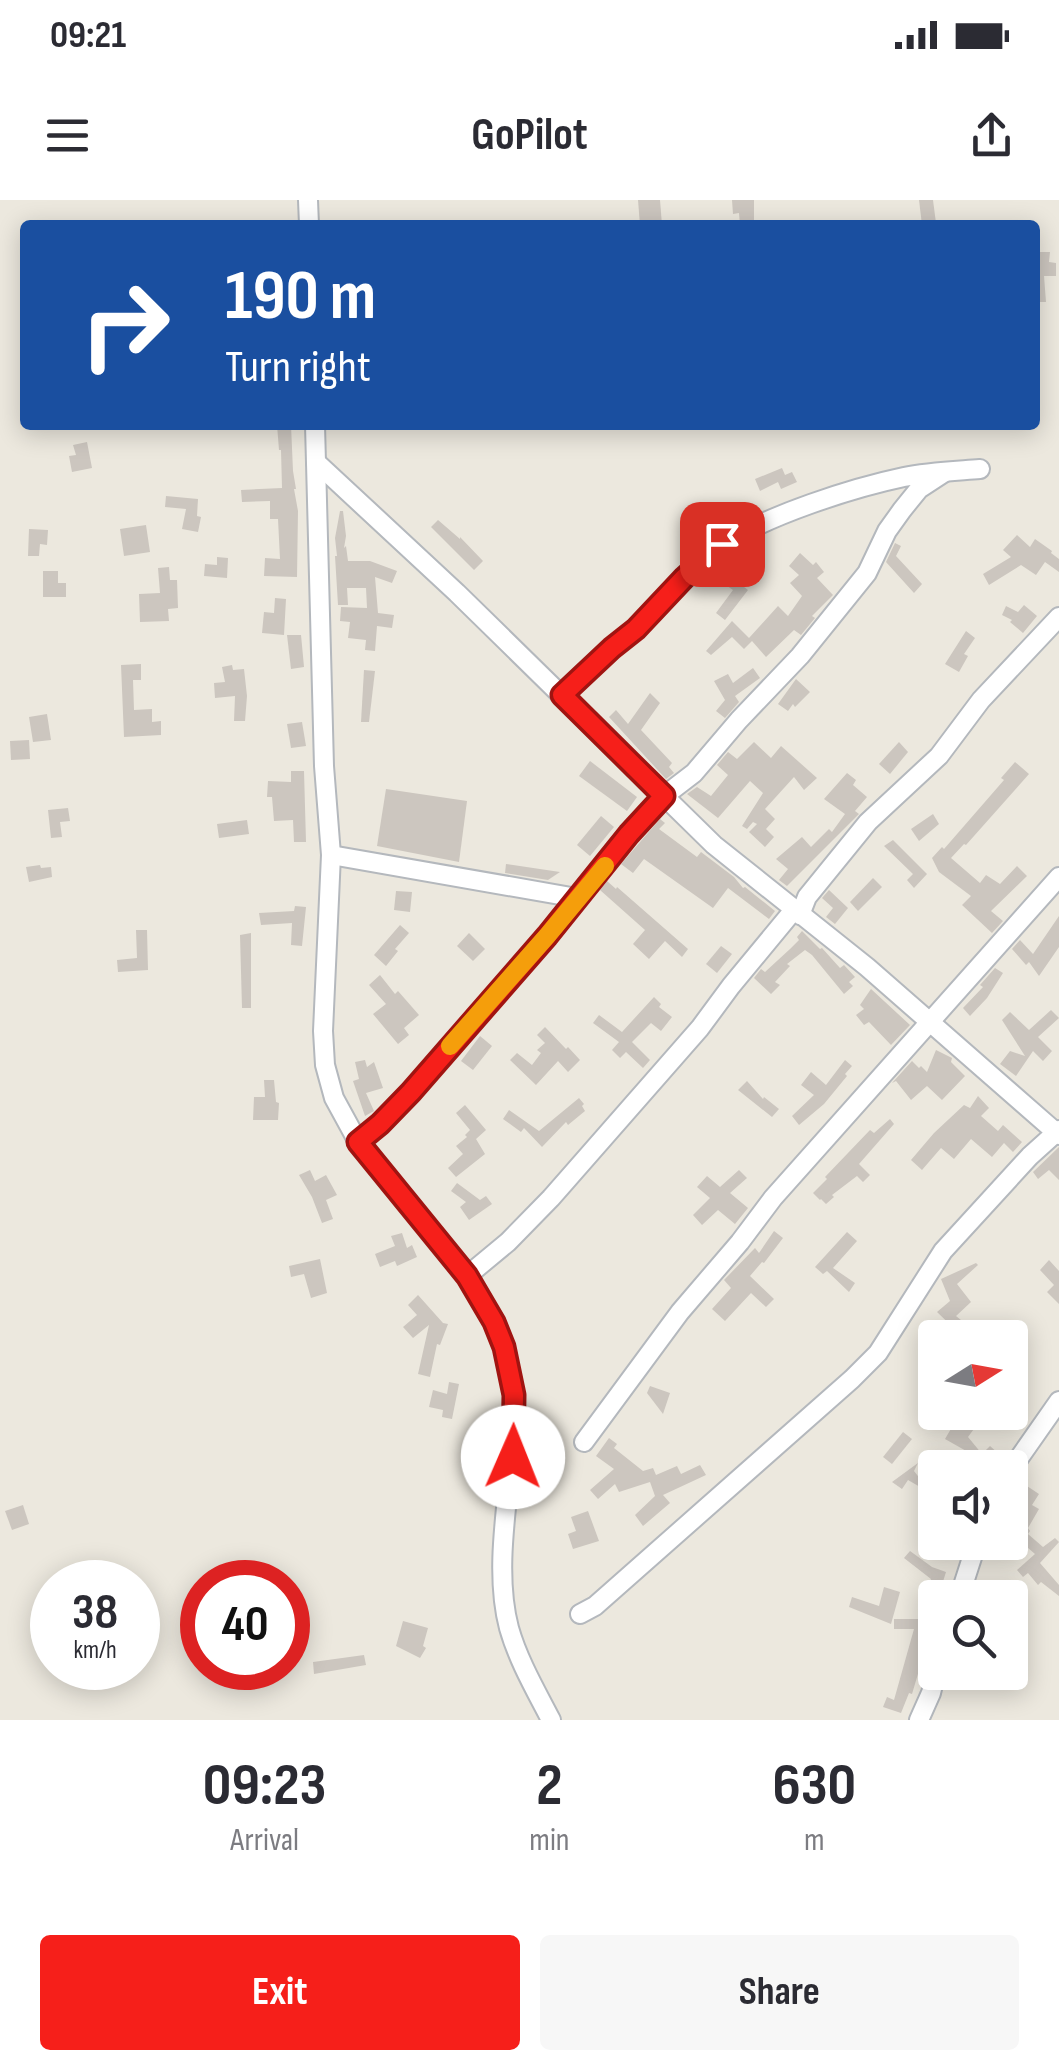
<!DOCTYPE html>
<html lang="en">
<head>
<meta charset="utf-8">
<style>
	body { margin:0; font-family:"Sofia Sans Condensed",sans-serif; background:#f7f7f7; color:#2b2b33; height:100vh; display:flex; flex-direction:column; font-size:38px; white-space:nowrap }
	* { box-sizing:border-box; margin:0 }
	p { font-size:32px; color:#7c7c81 }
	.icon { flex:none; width:55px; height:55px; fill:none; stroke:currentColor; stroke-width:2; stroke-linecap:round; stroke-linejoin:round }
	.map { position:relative; height:1520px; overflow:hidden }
	.panel { display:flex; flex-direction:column; background:#fff; flex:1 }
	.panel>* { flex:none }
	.guide { position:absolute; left:20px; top:20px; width:1020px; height:210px; border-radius:10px; box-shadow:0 5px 25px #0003; background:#1a4fa0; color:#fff; overflow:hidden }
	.needle { width:65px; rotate:79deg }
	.fabs { position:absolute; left:918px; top:1120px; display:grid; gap:20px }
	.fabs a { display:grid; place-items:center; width:110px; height:110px; border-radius:10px; background:#fff; box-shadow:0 5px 25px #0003; font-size:50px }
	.speed { position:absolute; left:30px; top:1360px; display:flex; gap:20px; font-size:50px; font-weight:700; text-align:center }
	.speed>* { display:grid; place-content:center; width:130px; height:130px; border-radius:50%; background:#fff; box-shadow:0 5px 25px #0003; line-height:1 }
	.speed small { font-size:25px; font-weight:400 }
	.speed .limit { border:15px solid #d22; background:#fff; color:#111 }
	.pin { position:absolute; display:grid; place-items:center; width:85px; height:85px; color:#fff; margin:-42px; border-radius:20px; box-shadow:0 5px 15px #0006 }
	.me { position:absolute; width:110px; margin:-55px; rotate:1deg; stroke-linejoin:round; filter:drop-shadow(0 0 8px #0008) }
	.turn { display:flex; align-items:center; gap:35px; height:210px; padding:0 40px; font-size:45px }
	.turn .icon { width:130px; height:130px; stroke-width:2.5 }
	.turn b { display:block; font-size:70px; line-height:85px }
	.eta { display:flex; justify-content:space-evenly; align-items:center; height:170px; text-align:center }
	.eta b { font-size:60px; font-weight:700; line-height:70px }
	.action { display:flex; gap:20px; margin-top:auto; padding:20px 40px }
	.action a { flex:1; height:115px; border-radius:10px; background:#f61f1a; color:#fff; font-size:40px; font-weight:700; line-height:115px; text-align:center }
	.action a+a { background:#f7f7f7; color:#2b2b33 }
	.status { display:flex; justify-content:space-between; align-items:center; height:70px; padding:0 50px; background:#fff; direction:ltr }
	.status svg { height:28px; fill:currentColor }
	header { display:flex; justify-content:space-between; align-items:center; height:130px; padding:0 40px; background:#fff; font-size:45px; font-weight:700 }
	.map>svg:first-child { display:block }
</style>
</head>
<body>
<div class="status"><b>09:21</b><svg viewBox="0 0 49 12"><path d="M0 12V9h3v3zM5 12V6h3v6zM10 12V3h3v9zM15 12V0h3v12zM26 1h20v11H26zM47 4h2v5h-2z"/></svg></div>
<header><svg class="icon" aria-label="menu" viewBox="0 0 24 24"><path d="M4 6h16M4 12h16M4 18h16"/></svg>GoPilot<svg class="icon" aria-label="share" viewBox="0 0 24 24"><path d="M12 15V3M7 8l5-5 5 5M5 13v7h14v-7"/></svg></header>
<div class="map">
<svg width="1059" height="1520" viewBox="0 0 1059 1520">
	<rect width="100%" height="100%" fill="#ece8de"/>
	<!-- building -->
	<g fill="#ccc6bf">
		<path d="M638,0h22l2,25h-22z"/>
		<path d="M732,0h22v25h-14l-1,-12 -6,1z"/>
		<path d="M919,0h14l3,23 -14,2z"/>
		<path d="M1036,52h14l-1,10 7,1v13h-12l2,26h-11z"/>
		<path d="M277,225h14l2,46 3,18h-2l4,22 -1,66 -33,-1 1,-18 15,1 -2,-40h-8v-18l-28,1 -1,-12 41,-2 -1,-38h-2z"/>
		<path d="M87,242l5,26 -20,4 -3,-16 7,-1 -3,-10z"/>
		<path d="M782,268l3,7 7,-3 5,10 -16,7 -3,-7 -18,9 -5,-12z"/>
		<path d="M166,296l32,3 -1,17 4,1 -3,15 -16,-3 4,-20 -21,-2z"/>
		<path d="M340,311h3l3,25 -2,12 2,-2 2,15h22l27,10 -5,12 -17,-6 3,36 16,2 -2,13 -15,-2 -2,25 -10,-1 1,-10 -18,-2 2,-16 -10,-1 1,-14 26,1 -1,-20h-19l1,17h-10l-3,-49h2l-2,-18z"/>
		<path d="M438,320l22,19v-2l23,24 -9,9 -43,-43z"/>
		<path d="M146,325l4,27 -26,4 -4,-27z"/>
		<path d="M29,329l19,1 -1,15 -7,-1 -1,12h-11z"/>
		<path d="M1017,335l13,12 5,-8 17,12 -1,2 8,6v13l-14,-10 -9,13 -15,-10 -32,20 -6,-11 28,-17 -8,-7z"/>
		<path d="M895,343l6,3 -5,10 26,28 -8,9 -28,-31z"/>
		<path d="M800,353l13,12 3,-3 8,10 -7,6 16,17 -21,21 3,2 -14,17 -7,-5 -28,27 -14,-16 -8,8 -12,-12 -21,18 -5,-4 26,-30 17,17 29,-32 10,10 14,-20 -12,-13 9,-8 -10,-9z"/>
		<path d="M217,357l11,1 -1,20 -23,-2 1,-12 12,1z"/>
		<path d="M169,367l1,13h7l1,28 -10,1 1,12 -29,1 -1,-28 21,-1 -2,-25z"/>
		<path d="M43,371h15v12h8v14h-23z"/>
		<path d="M723,371l25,19 -23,30 -9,-7 17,-23 -16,-11z"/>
		<path d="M275,398l11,1 -2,36 -22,-2 2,-21 10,1z"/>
		<path d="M1024,405l13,11 -14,17 -13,-11 2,-2 -10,-5 4,-9 12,6z"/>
		<path d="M966,431l9,7 -11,16 4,2 -9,16 -14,-8z"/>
		<path d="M287,435h14l3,32 -13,2z"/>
		<path d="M141,464v16h-8l1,30 18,-1v13l9,-1v14l-37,2 -3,-72z"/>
		<path d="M232,465l1,5 11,-1 3,27 -2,25h-11l1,-25 -20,2 -1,-15 11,-1 -3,-15z"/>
		<path d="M753,468l7,10 -25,18 4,6 -14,16 -9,-7 9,-11 -11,-19 14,-7 5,9z"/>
		<path d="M364,470l11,1 -6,51h-8z"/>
		<path d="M796,479l14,13 -15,15 -2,-3 -5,7 -10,-7z"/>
		<path d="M650,493l10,10 -19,27 31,33 -3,4 5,6 -8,6 -57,-62 7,-7 12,14z"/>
		<path d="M47,514l4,26 -18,2 -4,-25z"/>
		<path d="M302,522l4,24 -15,2 -4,-24z"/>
		<path d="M29,540l1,19 -19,1 -1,-19z"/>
		<path d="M754,542l17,16 10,-12 36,32 -13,12 -10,-13 -29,32 10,10 -9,10 8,8 -9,10 -16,-15 8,-8 -4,-2 -6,7 -5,-3 21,-33 -13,-12 -32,37 -31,-24 10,-7 14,9 17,-21 -11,-10 11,-13 9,7z"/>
		<path d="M899,542l9,10 -18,22 -11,-10z"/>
		<path d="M590,561l47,36 -10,14 -48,-35z"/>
		<path d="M1015,562l14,12 -63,71 -2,-1 -13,14 29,25 6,-8 14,9 17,-18 10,10 -36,35 12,10 -11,12 -30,-28 9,-9 -32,-24 -7,-14 10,-11 2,2 60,-69 -3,-2z"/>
		<path d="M291,571h13l2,71h-12l-1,-22 -19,1 -2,-24h-5l1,-16 23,1z"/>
		<path d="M847,573l9,7 -3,5 14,12 -12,14 4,3 -72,72 -8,-6 9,-11 -12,-10 26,-22 9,10 18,-18 3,3 13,-18 -21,-15z"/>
		<path d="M386,589l81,12 -8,61 -82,-16z"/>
		<path d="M68,608l2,13 -10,1 2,15 -11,1 -3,-28z"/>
		<path d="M933,614l6,10 -20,17 -8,-12z"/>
		<path d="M601,616l13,11 -24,29 -13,-11z"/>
		<path d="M660,619l5,4 -6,6 38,28 4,-5 33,25 9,11 2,-1 30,24 -6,8 -41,-31 -15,20 -69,-49 -11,14 -12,-9z"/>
		<path d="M247,620l2,14 -30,4 -2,-14z"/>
		<path d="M893,640l34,34 -13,14 -7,-8 6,-6 -29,-28z"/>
		<path d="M506,664l54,8 -12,8 -43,-7z"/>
		<path d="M40,665l1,3 10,-1 1,10 -23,5 -3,-15z"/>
		<path d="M873,678l9,9 -24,24 -8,-9z"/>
		<path d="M607,681l9,8 1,-2 71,62 -6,8 -17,-16 -16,18 -16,-15 12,-14 -45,-40z"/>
		<path d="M829,690l19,18 -13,16 -9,-7 7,-9 -11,-10z"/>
		<path d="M396,691l16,1 -2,20 -16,-2z"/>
		<path d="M295,706l11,1 -4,39 -11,-1 1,-22 -31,2 -2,-12 35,-2z"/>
		<path d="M1059,716v31l-20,29 -10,-14 -3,3 -14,-16 8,-9 13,14z"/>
		<path d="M400,725l9,8 -14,16 3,2 -12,15 -12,-11z"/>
		<path d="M136,730h11l1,40 -30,2 -1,-12 20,-2z"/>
		<path d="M802,731l18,18 2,-1 18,20 4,-3 11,12 -6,5 4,4 -9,8 -32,-39 -7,-5 -18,14 3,2 -15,16 5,3 -9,9 -17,-16 7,-9 4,3 25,-23 9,-9 -2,-3z"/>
		<path d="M251,733v75h-9l-2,-73z"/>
		<path d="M469,733l16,16 -12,12 -16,-15z"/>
		<path d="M721,746l11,8 -15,19 -11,-9z"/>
		<path d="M995,768l8,5 -16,25 -17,18 -7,-8 20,-21 -3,-2z"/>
		<path d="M380,775l15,19 3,-3 21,24 -15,13 5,7 -11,9 -25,-30 13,-10 -17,-19z"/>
		<path d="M871,789l39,36 -19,20 -22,-23 -5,3 -8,-10 8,-6 -4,-4z"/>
		<path d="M654,797l7,7 -2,3 13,10 -11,14 -10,-8 -19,19 18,18 -7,8 -17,-16 -6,6 -8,-8 7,-8 -26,-19 6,-8 23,17z"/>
		<path d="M1051,810l8,8 -21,19 14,14 -9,10 -10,-10 -17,25 -16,-12 10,-13 15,5 -23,-36 8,-8 19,18z"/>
		<path d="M545,827l21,22 2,-2 12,13 -12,12 -10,-11 -22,24 -26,-25 7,-7 15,12 9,-12 -4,-3 8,-7 -8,-8z"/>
		<path d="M480,836l12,10 -19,24 -12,-9z"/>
		<path d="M936,850l16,8 -1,4 14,14 -23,24 -15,-14 -16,14 -15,-19 -4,2 20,-22 7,7 2,-2 6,6z"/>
		<path d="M365,860l2,7 7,-5 9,26 -17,5 8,18 -9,5 -12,-35 6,-2 -4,-17z"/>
		<path d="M845,860l7,6 -7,8 2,2 -23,28 -25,21 -7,-9 22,-21 -13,-10 10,-13 15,13z"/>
		<path d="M264,880h10l2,22 3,1 -1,17h-25l1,-23h11z"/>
		<path d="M747,881l16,18 1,-2 15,12 -7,8 -34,-27z"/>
		<path d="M978,896l11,12 -8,8 17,15 5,-6 19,17 -9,10 -9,-9 -12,14 -21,-18 -17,20 -13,-11 -19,22 -11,-10 23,-27 30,-28 6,3z"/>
		<path d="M579,898l5,6 -2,2 3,5 -17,14 -2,-3 -24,25 -18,-19 -3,4 -18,-13 6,-9 30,21z"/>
		<path d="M465,905l21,25 -10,9 9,15 -29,23 -8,-9 15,-14 -7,-8 11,-9 -2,-2 5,-5 -14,-17z"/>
		<path d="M890,919l4,5 -35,40 11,11 -7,7 -6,-6 -25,19 2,2 -8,7 -5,-5 -1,1 -7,-7 14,-14 -2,-2 45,-47 4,3z"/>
		<path d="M1059,947v33l-10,-10 -11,9 -5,-7z"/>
		<path d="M310,970l5,11 11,-6 11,20 -11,5 7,19 -11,4 -10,-26 -13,-22z"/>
		<path d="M739,970l8,8 -17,15 18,15 -13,16 -17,-14 -16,15 -9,-10 17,-17 -13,-11 10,-11 13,11z"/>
		<path d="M457,983l23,17 6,-4 6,8 -23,16 -9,-13 6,-5 -15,-11z"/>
		<path d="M774,1031l9,7 -19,25 -2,-1 -12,14 24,23 -8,8 -15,-14 -26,28 -13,-12 19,-21 -7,-8 31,-32 4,5z"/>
		<path d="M847,1032l10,9 -24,27 22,15 -6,9 -22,-21 -4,3 -8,-7z"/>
		<path d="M402,1033l5,15 5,-3 5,12 -20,9 -2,-5 -15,6 -5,-13 20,-8 -4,-10z"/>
		<path d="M320,1059l7,34 -16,5 -7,-24 -13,3 -2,-11z"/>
		<path d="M1049,1060l10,11v33l-12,-12 7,-7 -14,-15z"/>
		<path d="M976,1063l2,2 -21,19 14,18 -15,14 16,13 -8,9 -27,-26 13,-11 -9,-22z"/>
		<path d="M418,1095l25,28 5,1 -8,21 -3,-1 -7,33 -12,-3 11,-49 -16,13 -10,-11 14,-12 -9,-10z"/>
		<path d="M449,1182l10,2 -7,35 -10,-2 1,-7 -14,-3 4,-17 14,4z"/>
		<path d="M650,1186l20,7 -7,21 -16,-21z"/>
		<path d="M969,1215l10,7 -11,15 14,17 8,-8 10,9 -7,7 5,6h-14l-7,-6 -4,3 -9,-10 4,-3 -23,-13 7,-12 6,3z"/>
		<path d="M903,1232l9,7 -20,25 -9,-7z"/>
		<path d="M609,1238l8,6 -3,4 29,23 10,-3 3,7 21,-9 4,8 19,-9 6,10 -43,20 7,8 -27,23 -8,-11 20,-19 -5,-14 -31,10 -4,-8 -17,15 -8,-9 24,-21 -18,-13z"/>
		<path d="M935,1254v67l-5,10 -11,-5 15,-31 -26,-15 -6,9 -10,-7 26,-19 -4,8 7,9z"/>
		<path d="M1018,1280l21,14 -7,11 7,4 -11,19 2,3 -2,3 15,13 12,-9 4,4 -19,21 19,22v11l-18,-14 -3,3 -10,-12 -5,4 -6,-7 18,-16 -15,-13 -2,2 -8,-8v-48z"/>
		<path d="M23,1305l6,19 -17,6 -7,-19z"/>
		<path d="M588,1311l11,30 -26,8 -5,-15 8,-3 -5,-14z"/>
		<path d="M910,1351l22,16 14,5 -5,16 -12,-3 2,-6 -27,-21z"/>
		<path d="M884,1387l16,5 -9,32 -42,-17 3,-10 27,9z"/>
		<path d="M922,1416l12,4 -22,74 -3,-1 -8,20 -18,-6 4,-10 7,3 20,-71h-20v-10h28z"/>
		<path d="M403,1421l25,7 -5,18 3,2 -6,10 -24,-12z"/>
		<path d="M364,1455l2,10 -52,9 -1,-12z"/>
	</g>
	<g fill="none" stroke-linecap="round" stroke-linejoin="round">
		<defs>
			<g id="minor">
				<path d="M308,0l1,25"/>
				<path d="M315,225l9,341 7,89 -8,176 2,34 9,33 24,44 109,134 28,46 9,25 5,26 5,22v24c-2,66 -22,145 -5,209 9,32 27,63 42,92"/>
				<path d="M316,262l141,131 257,252 153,122 192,168"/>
				<path d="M562,495c23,-25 49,-44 74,-66 31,-27 53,-63 88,-85 44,-29 128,-56 180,-67 24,-5 51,-6 76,-8"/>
				<path d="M331,655l246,43"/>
				<path d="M800,715l7,-18 61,-75 71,-66 42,-56 78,-83"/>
				<path d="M358,942l22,-19 31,-32 136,-155 82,-102 35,-38 30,-23 45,-53 61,-64 67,-83 20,-42 15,-21 17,-21 26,-17"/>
				<path d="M467,1076l41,-34 43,-44 149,-170 31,-42 62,-75"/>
				<path d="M584,1242l96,-130 60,-70 33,-44 286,-321"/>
				<path d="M1010,1271l49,-70"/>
				<path d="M959,1398l18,-56"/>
				<path d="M580,1414l15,-8 257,-227 26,-26 65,-102 87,-95 29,-26"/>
				<path d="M919,1520l12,-27 5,-21"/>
			</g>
		</defs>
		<!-- minor casing -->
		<use href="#minor" stroke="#b4b8bd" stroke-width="22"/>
		<!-- minor -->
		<use href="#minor" stroke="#fff" stroke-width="18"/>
	</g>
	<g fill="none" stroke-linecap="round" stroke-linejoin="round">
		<defs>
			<path id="route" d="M513,1257l1,-62 -10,-48 -10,-25 -27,-46 -109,-134 22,-18 31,-32 136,-156 82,-102 35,-38 -102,-101 50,-47 24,-19 48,-51 38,-34"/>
		</defs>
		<!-- route casing -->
		<use href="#route" stroke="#a01411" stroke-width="25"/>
		<!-- route -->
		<use href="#route" stroke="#f61f1a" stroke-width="18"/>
		<!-- slow -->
		<path stroke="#f59e0b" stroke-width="18" d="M450,846l97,-110 58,-70"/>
	</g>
</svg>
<div class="fabs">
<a><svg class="needle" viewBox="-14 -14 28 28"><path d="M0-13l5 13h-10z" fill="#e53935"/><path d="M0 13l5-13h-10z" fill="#7c7c81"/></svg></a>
<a><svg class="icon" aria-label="sound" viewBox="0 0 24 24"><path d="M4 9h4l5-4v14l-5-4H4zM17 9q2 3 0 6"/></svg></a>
<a><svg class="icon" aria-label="search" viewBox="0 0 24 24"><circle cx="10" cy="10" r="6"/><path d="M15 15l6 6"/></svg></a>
</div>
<div class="speed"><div>38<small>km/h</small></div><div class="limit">40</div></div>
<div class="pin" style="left:722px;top:344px;background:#d93025"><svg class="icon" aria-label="arrive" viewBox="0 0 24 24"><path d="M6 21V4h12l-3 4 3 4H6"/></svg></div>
<svg class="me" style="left:513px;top:1257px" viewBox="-20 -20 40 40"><circle r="19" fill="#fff"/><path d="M0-13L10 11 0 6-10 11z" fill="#f61f1a"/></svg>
<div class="guide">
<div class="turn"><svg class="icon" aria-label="right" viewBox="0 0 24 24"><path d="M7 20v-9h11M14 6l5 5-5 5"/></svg><div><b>190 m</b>Turn right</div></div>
</div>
</div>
<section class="panel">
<div class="eta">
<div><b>09:23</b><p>Arrival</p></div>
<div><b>2</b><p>min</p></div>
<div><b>630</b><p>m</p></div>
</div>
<div class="action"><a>Exit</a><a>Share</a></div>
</section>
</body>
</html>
